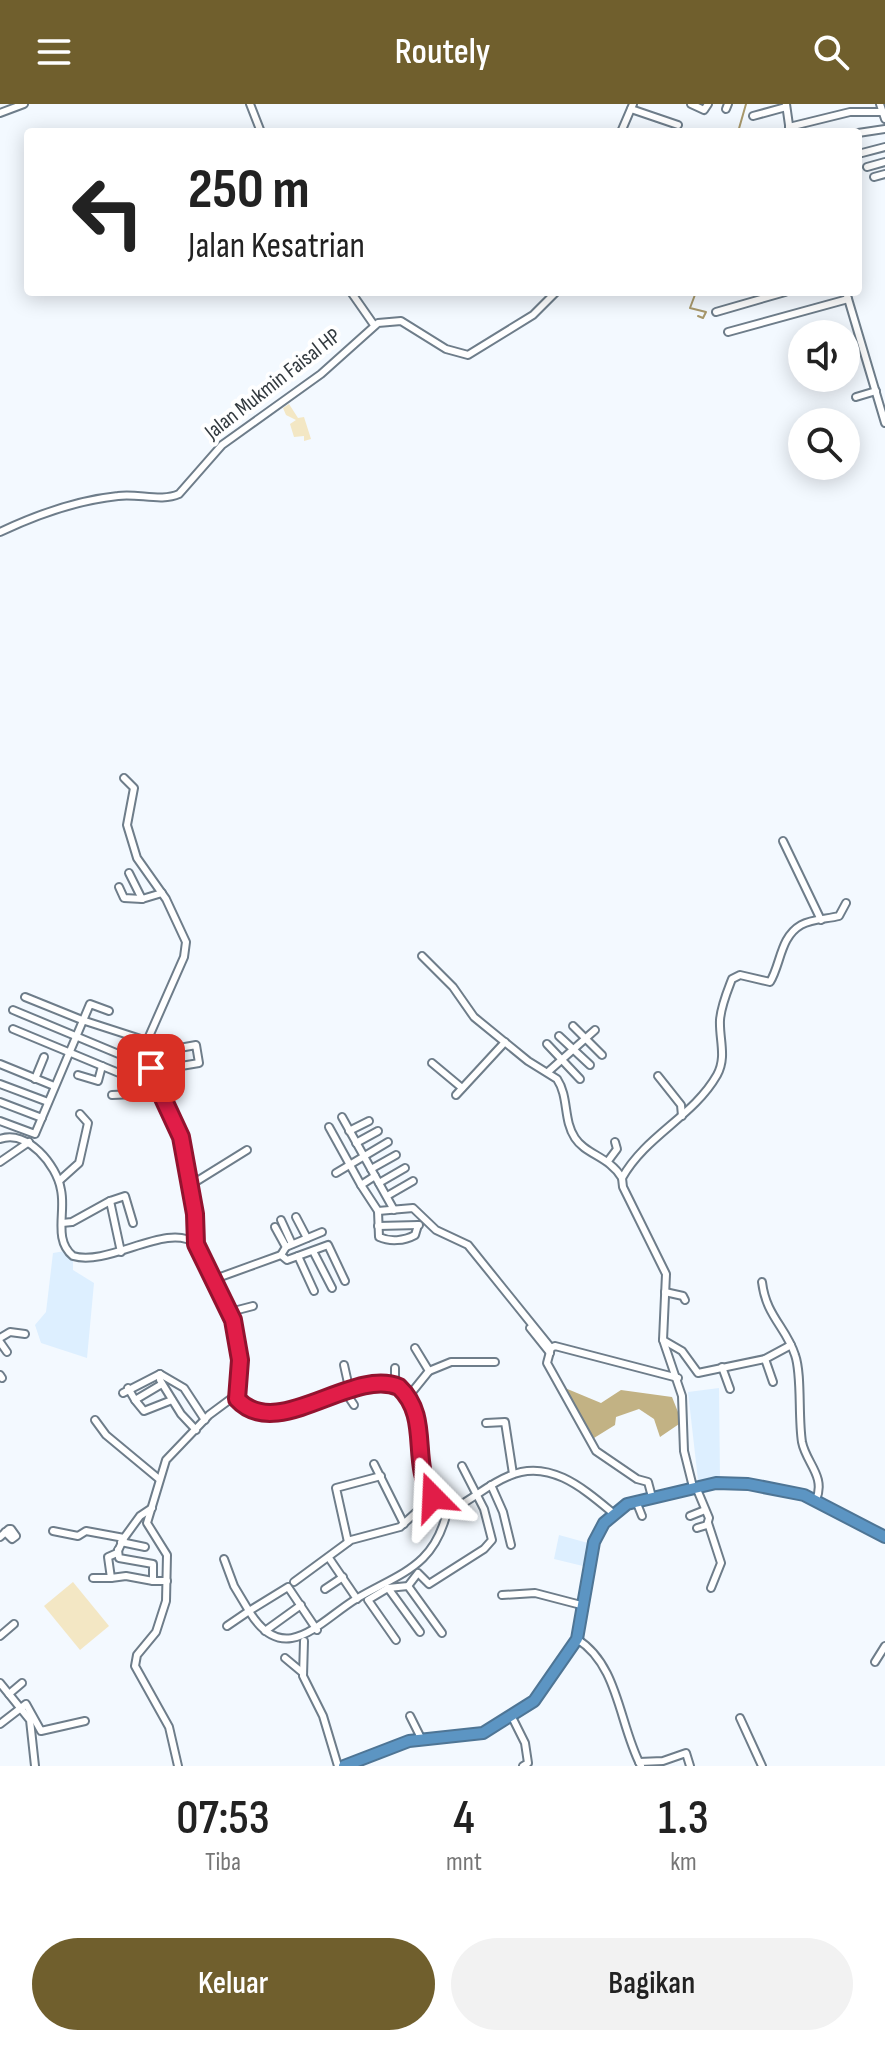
<!DOCTYPE html>
<html lang="id">
<head>
<meta charset="utf-8">
<style>
	body { margin:0; font-family:"Sofia Sans Condensed",sans-serif; background:#f2f2f2; color:#222; height:100vh; display:flex; flex-direction:column; font-size:30px; white-space:nowrap }
	* { box-sizing:border-box; margin:0 }
	p { font-size:26px; color:#767676 }
	.icon { flex:none; width:44px; height:44px; fill:none; stroke:currentColor; stroke-width:2; stroke-linecap:round; stroke-linejoin:round }
	.map { position:relative; height:1662px; overflow:hidden }
	.side { display:flex; flex-direction:column; background:#fff; flex:1 }
	.side>* { flex:none }
	.banner { position:absolute; left:24px; top:24px; width:838px; height:168px; border-radius:8px; box-shadow:0 4px 20px #0003; background:#fff; color:#222; overflow:hidden }
	.controls { position:absolute; left:788px; top:216px; display:grid; gap:16px }
	.controls a { display:grid; place-items:center; width:72px; height:72px; border-radius:50%; background:#fff; box-shadow:0 4px 20px #0003; font-size:40px }
	.pin { position:absolute; display:grid; place-items:center; width:68px; height:68px; color:#fff; margin:-34px; border-radius:16px; box-shadow:0 4px 12px #0006 }
	.me { position:absolute; width:88px; margin:-44px; rotate:339deg; stroke-linejoin:round; filter:drop-shadow(0 0 6px #0008) }
	.turn { display:flex; align-items:center; gap:28px; height:168px; padding:0 32px; font-size:36px }
	.turn .icon { width:104px; height:104px; stroke-width:2.5 }
	.turn b { display:block; font-size:56px; line-height:68px }
	.eta { display:flex; justify-content:space-evenly; align-items:center; height:136px; text-align:center }
	.eta b { font-size:48px; font-weight:600; line-height:56px }
	.action { display:flex; gap:16px; margin-top:auto; padding:16px 32px }
	.action a { flex:1; height:92px; border-radius:48px; background:#705f2d; color:#fff; font-size:32px; font-weight:600; line-height:92px; text-align:center }
	.action a+a { background:#f2f2f2; color:#222 }
	header { display:flex; justify-content:space-between; align-items:center; height:104px; padding:0 32px; background:#705f2d; color:#fff; font-size:36px; font-weight:600 }
	.map>svg:first-child { display:block }
</style>
</head>
<body>
<header><svg class="icon" aria-label="menu" viewBox="0 0 24 24"><path d="M4 6h16M4 12h16M4 18h16"/></svg>Routely<svg class="icon" aria-label="search" viewBox="0 0 24 24"><circle cx="10" cy="10" r="6"/><path d="M15 15l6 6"/></svg></header>
<div class="map">
<svg width="885" height="1662" viewBox="0 0 885 1662">
	<rect width="100%" height="100%" fill="#f3f9ff"/>
	<!-- built -->
	<g fill="#ddefff">
		<path d="M65,1147l8,8v11l21,13 -7,75 -46,-15 -6,-18 11,-13 7,-59z"/>
		<path d="M719,1284l1,91 -22,1 -10,-88z"/>
		<path d="M559,1431l29,8 -5,23 -29,-7z"/>
	</g>
	<!-- green -->
	<g fill="#f3e7c4">
		<path d="M289,300l9,14 6,-1 7,22 -7,2v-5l-10,1 -4,-13 6,-4 -10,-5 -3,-7z"/>
		<path d="M73,1478l36,44 -29,24 -36,-44z"/>
	</g>
	<!-- forest -->
	<path fill="#c2b284" d="M565,1284l36,15 20,-13 51,7 10,25 -22,15 -6,-18 -15,-10 -23,8 -1,8 -21,13z"/>
	<g fill="none" stroke-linecap="round" stroke-linejoin="round">
		<!-- stream -->
		<g stroke="#a8986b" stroke-width="2">
			<path d="M738,28l8,-28"/>
			<path d="M696,188l-6,16 16,4 -3,6 -5,-2"/>
		</g>
		<defs>
			<g id="minor">
				<path d="M250,0l11,28"/>
				<path d="M691,0l13,6 4,-6"/>
				<path d="M786,0l4,28"/>
				<path d="M880,0l5,15"/>
				<path d="M631,5l47,16"/>
				<path d="M726,5l2,-5"/>
				<path d="M0,9l24,-9"/>
				<path d="M753,12l33,-9"/>
				<path d="M789,23l61,-15h32"/>
				<path d="M621,28l12,-28"/>
				<path d="M858,29l27,-4"/>
				<path d="M862,49l23,-6"/>
				<path d="M867,63l18,-5"/>
				<path d="M874,73l11,-3"/>
				<path d="M351,188l23,33"/>
				<path d="M846,188l39,131"/>
				<path d="M716,208l69,-20"/>
				<path d="M728,228l120,-33"/>
				<path d="M856,293l20,-6"/>
				<path d="M0,428c36,-17 79,-32 118,-36 19,-3 44,6 61,-2l43,-49 99,-71 57,-51 23,-2 45,28 22,6 65,-40 23,-23"/>
				<path d="M124,674l10,10 -7,37 10,33 29,41 20,43 -2,15 -37,84 14,52 20,44 14,77 1,30"/>
				<path d="M783,737l38,79"/>
				<path d="M129,769l13,26 20,-6"/>
				<path d="M119,783l5,11 18,1"/>
				<path d="M422,852l31,31 21,30 54,44 29,18c12,18 6,41 18,59 11,17 34,18 47,40"/>
				<path d="M25,893l57,23 65,21"/>
				<path d="M13,906l144,60 42,-7 -3,-18 -44,8"/>
				<path d="M573,922l29,29"/>
				<path d="M13,925l118,49 29,8"/>
				<path d="M559,932l31,29"/>
				<path d="M547,940l33,35"/>
				<path d="M432,959l30,25"/>
				<path d="M0,960l54,22"/>
				<path d="M549,967l46,-41"/>
				<path d="M78,971l20,6 4,-15"/>
				<path d="M658,972l23,29 1,11"/>
				<path d="M35,975l9,-22"/>
				<path d="M0,980l48,18"/>
				<path d="M112,991l49,-2"/>
				<path d="M456,991l49,-53"/>
				<path d="M0,998l42,16"/>
				<path d="M342,1013l52,93"/>
				<path d="M0,1017l35,13 55,-130 19,7"/>
				<path d="M329,1023l32,58"/>
				<path d="M349,1027l20,-10"/>
				<path d="M0,1035c27,-10 57,26 61,51 5,22 -8,50 12,66 36,11 95,-35 123,-12l37,76 7,44 -4,31c24,48 115,-18 155,-11 52,10 3,124 64,124 19,-10 34,-24 54,-32 40,-18 75,13 104,37"/>
				<path d="M356,1039l22,-12"/>
				<path d="M608,1057l9,-12 -2,-7"/>
				<path d="M0,1058l29,-20"/>
				<path d="M371,1065l25,-14"/>
				<path d="M336,1069l52,-31"/>
				<path d="M375,1072l-14,9 17,26 1,26c11,5 25,4 36,-2l3,-10"/>
				<path d="M59,1077l20,-18 9,-40 -8,-9"/>
				<path d="M379,1079l26,-15"/>
				<path d="M189,1082l58,-36"/>
				<path d="M387,1092l26,-15"/>
				<path d="M110,1097l15,-5 8,27"/>
				<path d="M378,1107l35,-3 23,22 32,15 83,103"/>
				<path d="M296,1113l11,21"/>
				<path d="M281,1116l11,24"/>
				<path d="M62,1119l10,-1 38,-21 11,51"/>
				<path d="M378,1122l41,-1"/>
				<path d="M275,1123l11,20"/>
				<path d="M313,1147l19,37"/>
				<path d="M281,1151l5,-8 36,-15"/>
				<path d="M298,1152l16,35"/>
				<path d="M212,1176l69,-25 6,5 41,-15 17,36"/>
				<path d="M762,1178c4,34 24,45 33,73 7,19 3,62 7,87 4,21 24,34 14,58"/>
				<path d="M665,1188l18,4 2,4"/>
				<path d="M230,1208l23,-6"/>
				<path d="M530,1224l20,25"/>
				<path d="M0,1234l10,-6 15,2"/>
				<path d="M663,1236l19,11 16,22 67,-14 26,-14"/>
				<path d="M0,1238l7,10"/>
				<path d="M765,1255l8,23"/>
				<path d="M344,1261l6,27"/>
				<path d="M722,1263l8,22"/>
				<path d="M395,1264v17"/>
				<path d="M429,1267l22,-9h44"/>
				<path d="M0,1271l2,3"/>
				<path d="M128,1284l7,12 27,-16"/>
				<path d="M123,1289l37,-19"/>
				<path d="M346,1289l8,12"/>
				<path d="M408,1293l21,-26 -14,-23"/>
				<path d="M135,1296l9,11 28,-11"/>
				<path d="M95,1316l11,15 53,44"/>
				<path d="M486,1319l19,-1 8,52"/>
				<path d="M196,1326l-15,-16 -21,-34v-6l24,14 21,32"/>
				<path d="M374,1360l30,60"/>
				<path d="M491,1381l12,27 8,33"/>
				<path d="M693,1383l-9,-36 -2,-55 -19,-56 3,-66 -43,-87 -1,-9c24,-43 71,-61 95,-103 10,-18 2,-36 3,-55 1,-14 7,-28 12,-41l8,-4 30,7c11,-18 10,-45 31,-57 11,-6 26,-6 38,-9l7,-13"/>
				<path d="M696,1383l13,31 -2,7 -10,3"/>
				<path d="M652,1393l-4,-15 -11,-3 -41,-28 -49,-88 4,-15 4,-2 123,32"/>
				<path d="M636,1397l6,15"/>
				<path d="M690,1412l15,-6"/>
				<path d="M708,1419l13,40 -10,25"/>
				<path d="M53,1427l25,5 8,-5 38,7 16,-22 12,-8"/>
				<path d="M0,1433l9,-8h2l5,7 -4,3 -7,-7"/>
				<path d="M121,1438l24,5"/>
				<path d="M348,1438l-12,-54 45,-12"/>
				<path d="M118,1446l1,8 34,6v17h14"/>
				<path d="M329,1454l28,41"/>
				<path d="M224,1455l10,27 15,25 -22,15"/>
				<path d="M93,1474h18l-3,-21 9,-4 7,-15"/>
				<path d="M111,1474l15,-2 27,5"/>
				<path d="M294,1478l57,-42 49,-13 33,-30"/>
				<path d="M408,1482l34,47"/>
				<path d="M388,1484l-20,12 28,40"/>
				<path d="M325,1485l18,-12"/>
				<path d="M502,1491l33,-2 46,12"/>
				<path d="M317,1526l-29,-43 -39,24c35,58 71,10 107,-12 46,-27 79,-32 92,-91"/>
				<path d="M265,1527l36,-26"/>
				<path d="M420,1528l-32,-44 20,-2 10,-13 11,11 55,-35 8,-9 -8,-31 -22,-43"/>
				<path d="M0,1532l14,-12"/>
				<path d="M577,1535c42,26 42,86 64,127"/>
				<path d="M304,1537l-1,35 20,40 15,50"/>
				<path d="M285,1554l18,15"/>
				<path d="M875,1558l10,-16"/>
				<path d="M0,1579l30,37 5,46"/>
				<path d="M9,1590l13,-11"/>
				<path d="M410,1612l11,22"/>
				<path d="M512,1613l13,26 3,20 -5,3"/>
				<path d="M740,1614l22,48"/>
				<path d="M0,1620l26,-20 15,27 44,-10"/>
				<path d="M639,1658l24,-1 23,-8 4,13"/>
				<path d="M178,1662l-9,-39 -34,-61 2,-11 19,-23 10,-31 1,-46 -20,-32 19,-63 43,-45 27,-20"/>
			</g>
			<path id="highway" d="M344,1662l65,-25 74,-8 51,-32 43,-62 17,-97 10,-19 23,-19 89,-21 32,1 56,11 81,42"/>
		</defs>
		<!-- minor casing -->
		<use href="#minor" stroke="#6e7d8a" stroke-width="10"/>
		<!-- highway casing -->
		<use href="#highway" stroke="#4e7595" stroke-width="14"/>
		<!-- minor -->
		<use href="#minor" stroke="#fff" stroke-width="6"/>
		<!-- highway -->
		<use href="#highway" stroke="#5c95c3" stroke-width="10"/>
	</g>
	<g fill="none" stroke-linecap="round" stroke-linejoin="round">
		<defs>
			<path id="route" d="M151,964l6,2 5,26 19,41 14,77 1,30 37,76 7,40 -3,39c40,44 115,-32 162,-12 33,31 10,76 34,110"/>
		</defs>
		<!-- route casing -->
		<use href="#route" stroke="#92132f" stroke-width="20"/>
		<!-- route -->
		<use href="#route" stroke="#e11d48" stroke-width="14"/>
	</g>
	<g text-anchor="middle" stroke-width="8" stroke-linejoin="round" paint-order="stroke">
		<!-- street labels -->
		<g font-size="22" fill="#333a3f" stroke="#fff">
			<text transform="translate(272 279) rotate(-38)" y="8">Jalan Mukmin Faisal HP</text>
		</g>
	</g>
</svg>
<div class="controls">
<a><svg class="icon" aria-label="sound" viewBox="0 0 24 24"><path d="M4 9h4l5-4v14l-5-4H4zM17 9q2 3 0 6"/></svg></a>
<a><svg class="icon" aria-label="search" viewBox="0 0 24 24"><circle cx="10" cy="10" r="6"/><path d="M15 15l6 6"/></svg></a>
</div>
<div class="pin" style="left:151px;top:964px;background:#d93025"><svg class="icon" aria-label="arrive" viewBox="0 0 24 24"><path d="M6 21V4h12l-3 4 3 4H6"/></svg></div>
<svg class="me" style="left:433px;top:1393px" viewBox="-20 -20 40 40"><path d="M0-17L14 15 0 8-14 15z" fill="#e11d48" stroke="#fff" stroke-width="4"/></svg>
<div class="banner">
<div class="turn"><svg class="icon" aria-label="left" viewBox="0 0 24 24"><path d="M17 20v-9H6M10 6l-5 5 5 5"/></svg><div><b>250 m</b>Jalan Kesatrian</div></div>
</div>
</div>
<section class="side">
<div class="eta">
<div><b>07:53</b><p>Tiba</p></div>
<div><b>4</b><p>mnt</p></div>
<div><b>1.3</b><p>km</p></div>
</div>
<div class="action"><a>Keluar</a><a>Bagikan</a></div>
</section>
</body>
</html>
